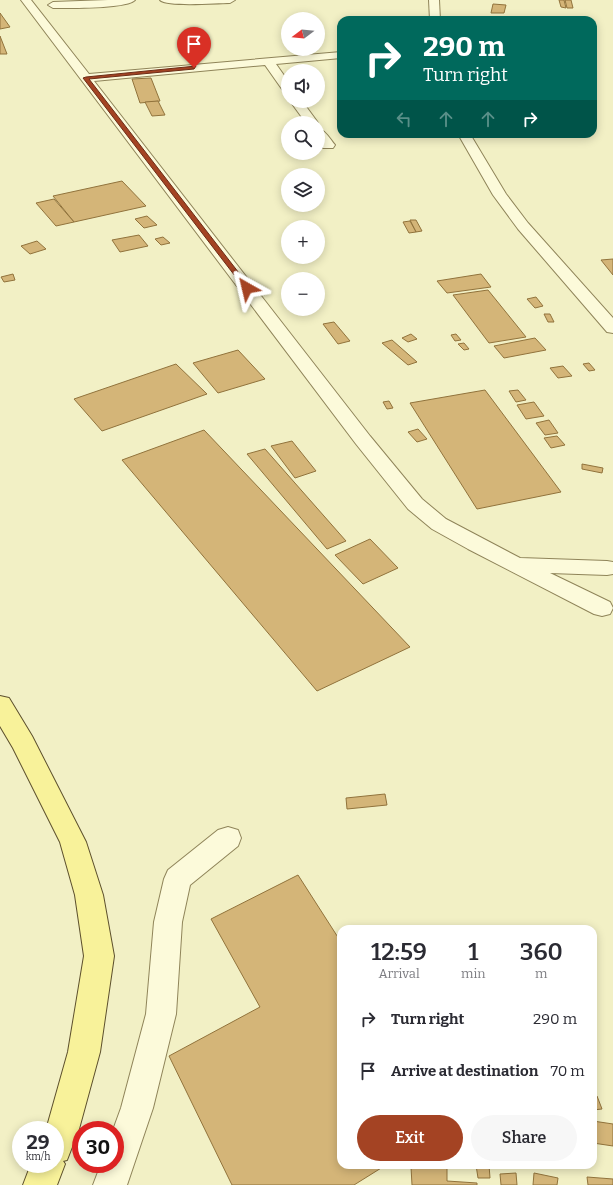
<!DOCTYPE html>
<html lang="en">
<head>
<meta charset="utf-8">
<style>
	body { margin:0; font-family:Bitter,serif; background:#f7f7f7; color:#2b2b33; height:100vh; display:flex; flex-direction:column; font-size:15px; white-space:nowrap }
	* { box-sizing:border-box; margin:0 }
	p { font-size:13px; color:#7c7c81 }
	.icon { flex:none; width:22px; height:22px; fill:none; stroke:currentColor; stroke-width:2; stroke-linecap:round; stroke-linejoin:round }
	.map { position:relative; flex:1; overflow:hidden }
	.side { position:absolute; left:337px; top:925px; width:260px; height:244px; display:flex; flex-direction:column; background:#fff; border-radius:12px; box-shadow:0 2px 10px #0003 }
	.side>* { flex:none }
	.top-card { position:absolute; left:337px; top:16px; width:260px; height:122px; border-radius:12px; box-shadow:0 2px 10px #0003; background:#00695c; color:#fff; overflow:hidden }
	.needle { width:26px; rotate:254deg }
	.fabs { position:absolute; left:281px; top:12px; display:grid; gap:8px }
	.fabs a { display:grid; place-items:center; width:44px; height:44px; border-radius:50%; background:#fff; box-shadow:0 2px 10px #0003; font-size:20px }
	.speed { position:absolute; left:12px; top:1121px; display:flex; gap:8px; font-size:20px; font-weight:700; text-align:center }
	.speed>* { display:grid; place-content:center; width:52px; height:52px; border-radius:50%; background:#fff; box-shadow:0 2px 10px #0003; line-height:1 }
	.speed small { font-size:10px; font-weight:400 }
	.speed .limit { border:6px solid #d22; background:#fff; color:#111 }
	.pin { position:absolute; display:grid; place-items:center; width:34px; height:34px; color:#fff; margin:-41px -17px; border-radius:50% 50% 50% 0; rotate:-45deg; box-shadow:0 0 4px #0007 }
	.pin .icon { rotate:45deg }
	.me { position:absolute; width:44px; margin:-22px; rotate:323deg; stroke-linejoin:round; filter:drop-shadow(0 0 3px #0008) }
	.turn { display:flex; align-items:center; gap:14px; height:84px; padding:0 20px; font-size:18px }
	.turn .icon { width:52px; height:52px; stroke-width:2.5 }
	.turn b { display:block; font-size:28px; line-height:34px }
	.lanes { display:flex; align-items:center; height:38px; padding:0 20px; background:#0003; justify-content:center; gap:20px; direction:ltr }
	.lanes .off { opacity:.35 }
	.eta { display:flex; justify-content:space-evenly; align-items:center; height:68px; text-align:center }
	.eta b { font-size:24px; font-weight:600; line-height:28px }
	.primary-button { display:flex; gap:8px; margin-top:auto; padding:8px 20px }
	.primary-button a { flex:1; height:46px; border-radius:24px; background:#a44323; color:#fff; font-size:16px; font-weight:600; line-height:46px; text-align:center }
	.primary-button a+a { background:#f7f7f7; color:#2b2b33 }
	ul { padding:0; list-style:none }
	li { display:flex; align-items:center; gap:12px; height:52px; padding:0 20px }
	li div { flex:1 }
	li b { display:block; font-size:15px }
	li em { font-style:normal }
	.map>svg:first-child { display:block }
</style>
</head>
<body>
<div class="map">
<svg width="613" height="1185" viewBox="0 0 613 1185">
	<rect width="100%" height="100%" fill="#f2f0c5"/>
	<!-- building -->
	<g fill="#d4b578" stroke="#91733c">
		<path d="M559,0h5l2,8 -5,-1z"/>
		<path d="M565,0h6l2,8h-6z"/>
		<path d="M493,4l13,1 -2,8h-13z"/>
		<path d="M0,13l10,14 -10,2z"/>
		<path d="M0,36l7,18h-7z"/>
		<path d="M151,78l9,23 -20,2 -8,-24z"/>
		<path d="M158,101l7,14 -13,1 -7,-14z"/>
		<path d="M122,181l24,25 -72,16 -21,-26z"/>
		<path d="M54,199l20,23 -18,4 -20,-23z"/>
		<path d="M147,216l10,9 -13,3 -9,-9z"/>
		<path d="M410,220h6l6,11 -6,1z"/>
		<path d="M410,221l6,11 -7,1 -6,-11z"/>
		<path d="M139,235l9,11 -28,6 -8,-12z"/>
		<path d="M163,237l7,6 -9,2 -6,-6z"/>
		<path d="M37,241l9,8 -16,5 -9,-8z"/>
		<path d="M613,259v16l-12,-15z"/>
		<path d="M13,274l2,6 -11,2 -3,-5z"/>
		<path d="M481,274l10,13 -44,6 -10,-12z"/>
		<path d="M488,290l38,47 -37,6 -36,-48z"/>
		<path d="M536,297l7,9 -8,2 -8,-9z"/>
		<path d="M544,314h6l4,8h-6z"/>
		<path d="M334,322l16,19 -12,3 -15,-20z"/>
		<path d="M411,334l6,5 -9,3 -6,-4z"/>
		<path d="M456,334l5,6 -6,1 -4,-6z"/>
		<path d="M535,338l11,12 -42,8 -10,-12z"/>
		<path d="M392,340l25,22 -9,3 -26,-22z"/>
		<path d="M464,343l5,6 -5,1 -6,-6z"/>
		<path d="M238,350l27,29 -47,14 -25,-30z"/>
		<path d="M589,363l6,7 -6,1 -6,-7z"/>
		<path d="M176,364l31,30 -105,37 -28,-32z"/>
		<path d="M563,366l9,10 -14,2 -8,-10z"/>
		<path d="M485,390l76,102 -84,17 -67,-106z"/>
		<path d="M518,390l8,10 -10,2 -7,-11z"/>
		<path d="M389,401l4,7 -6,1 -4,-7z"/>
		<path d="M534,402l10,14 -18,3 -9,-14z"/>
		<path d="M549,420l9,13 -13,2 -9,-12z"/>
		<path d="M418,429l9,10 -10,3 -9,-10z"/>
		<path d="M204,430l206,217 -93,44 -195,-231z"/>
		<path d="M557,436l8,9 -14,3 -7,-10z"/>
		<path d="M292,441l24,30 -21,7 -24,-32z"/>
		<path d="M265,449l81,92 -19,8 -80,-95z"/>
		<path d="M582,464l21,4 -1,5 -20,-4z"/>
		<path d="M370,539l28,29 -35,16 -28,-29z"/>
		<path d="M385,794l2,11 -40,4 -1,-11z"/>
		<path d="M298,875l43,67v223h45l-32,20h-122l-63,-129 91,-49 -49,-88z"/>
		<path d="M593,1096h4l5,13 -9,1z"/>
		<path d="M593,1121l20,3v22l-20,-3z"/>
		<path d="M476,1165h13l1,13h-12z"/>
		<path d="M411,1167l36,1v13l30,2v2h-65z"/>
		<path d="M516,1173l1,12h-16l-1,-11z"/>
		<path d="M534,1173l24,5 -1,7h-24z"/>
		<path d="M587,1177l26,2v6h-25z"/>
	</g>
	<g fill="none" stroke-linecap="round" stroke-linejoin="round">
		<defs>
			<g id="minor">
				<path d="M21,0h10l58,74 252,-22v6l-65,6 12,17v12l-4,-1 -19,-27 -171,16 276,355 52,63 24,20 74,39 87,3 6,1v12l-6,1 -57,-2 60,29 3,6 -3,6 -8,2 -8,-2 -126,-65 -36,-20 -24,-20 -52,-65z"/>
				<path d="M108,0h27c-8,9 -68,8 -82,8l-5,-3 5,-3z"/>
				<path d="M160,0h75l-5,3c-12,0 -64,4 -70,-3z"/>
				<path d="M429,0h10l1,20h-10z"/>
				<path d="M290,101h12l14,19 2,3h-12z"/>
				<path d="M318,128c7,2 12,11 17,17l-2,3h-10l-5,-7z"/>
				<path d="M458,134h12l36,60 22,29 85,95v15l-6,-1 -89,-103 -25,-34z"/>
				<path d="M228,827l10,3 3,8 -3,8 -48,39 -8,37 -6,92 -23,94 -26,77h-34l8,-21h14v-34h-2l8,-22 25,-94 8,-92 10,-43 4,-9 50,-40z"/>
			</g>
			<path id="major" d="M0,696l9,2 23,38 54,106 17,53 11,61 -14,96 -21,77 -12,31 -4,1 2,3 -8,21h-34l8,-21h24v-34h-9l22,-78 16,-96 -9,-61 -15,-53 -47,-94 -13,-22z"/>
		</defs>
		<!-- minor casing -->
		<use href="#minor" stroke="#8f8459" stroke-width="2"/>
		<!-- major casing -->
		<use href="#major" stroke="#5d502d" stroke-width="2"/>
		<!-- minor -->
		<use href="#minor" fill="#fcfada" fill-rule="evenodd"/>
		<!-- major -->
		<use href="#major" fill="#f8f29a" fill-rule="evenodd"/>
	</g>
	<!-- route -->
	<path fill="#a44323" stroke="#6b2c17" d="M196,66l-2,3 -105,10 160,207v3h-4l-162,-211 3,-1z"/>
</svg>
<div class="fabs">
<a><svg class="needle" viewBox="-14 -14 28 28"><path d="M0-13l5 13h-10z" fill="#e53935"/><path d="M0 13l5-13h-10z" fill="#7c7c81"/></svg></a>
<a><svg class="icon" aria-label="sound" viewBox="0 0 24 24"><path d="M4 9h4l5-4v14l-5-4H4zM17 9q2 3 0 6"/></svg></a>
<a><svg class="icon" aria-label="search" viewBox="0 0 24 24"><circle cx="10" cy="10" r="6"/><path d="M15 15l6 6"/></svg></a>
<a><svg class="icon" aria-label="layers" viewBox="0 0 24 24"><path d="M12 4l9 5-9 5-9-5zM3 14l9 5 9-5"/></svg></a>
<a>+</a>
<a>−</a>
</div>
<div class="speed"><div>29<small>km/h</small></div><div class="limit">30</div></div>
<div class="pin" style="left:194px;top:68px;background:#d93025"><svg class="icon" aria-label="arrive" viewBox="0 0 24 24"><path d="M6 21V4h12l-3 4 3 4H6"/></svg></div>
<svg class="me" style="left:247px;top:288px" viewBox="-20 -20 40 40"><path d="M0-17L14 15 0 8-14 15z" fill="#a44323" stroke="#fff" stroke-width="4"/></svg>
<div class="top-card">
<div class="turn"><svg class="icon" aria-label="right" viewBox="0 0 24 24"><path d="M7 20v-9h11M14 6l5 5-5 5"/></svg><div><b>290 m</b>Turn right</div></div>
<div class="lanes"><svg class="icon off" aria-label="left" viewBox="0 0 24 24"><path d="M17 20v-9H6M10 6l-5 5 5 5"/></svg><svg class="icon off" aria-label="ahead" viewBox="0 0 24 24"><path d="M12 20V5M6 11l6-6 6 6"/></svg><svg class="icon off" aria-label="ahead" viewBox="0 0 24 24"><path d="M12 20V5M6 11l6-6 6 6"/></svg><svg class="icon" aria-label="right" viewBox="0 0 24 24"><path d="M7 20v-9h11M14 6l5 5-5 5"/></svg></div>
</div>
<section class="side">
<div class="eta">
<div><b>12:59</b><p>Arrival</p></div>
<div><b>1</b><p>min</p></div>
<div><b>360</b><p>m</p></div>
</div>
<ul>
<li><svg class="icon" aria-label="right" viewBox="0 0 24 24"><path d="M7 20v-9h11M14 6l5 5-5 5"/></svg><div><b>Turn right</b></div><em>290 m</em></li>
<li><svg class="icon" aria-label="arrive" viewBox="0 0 24 24"><path d="M6 21V4h12l-3 4 3 4H6"/></svg><div><b>Arrive at destination</b></div><em>70 m</em></li>
</ul>
<div class="primary-button"><a>Exit</a><a>Share</a></div>
</section>
</div>
</body>
</html>
